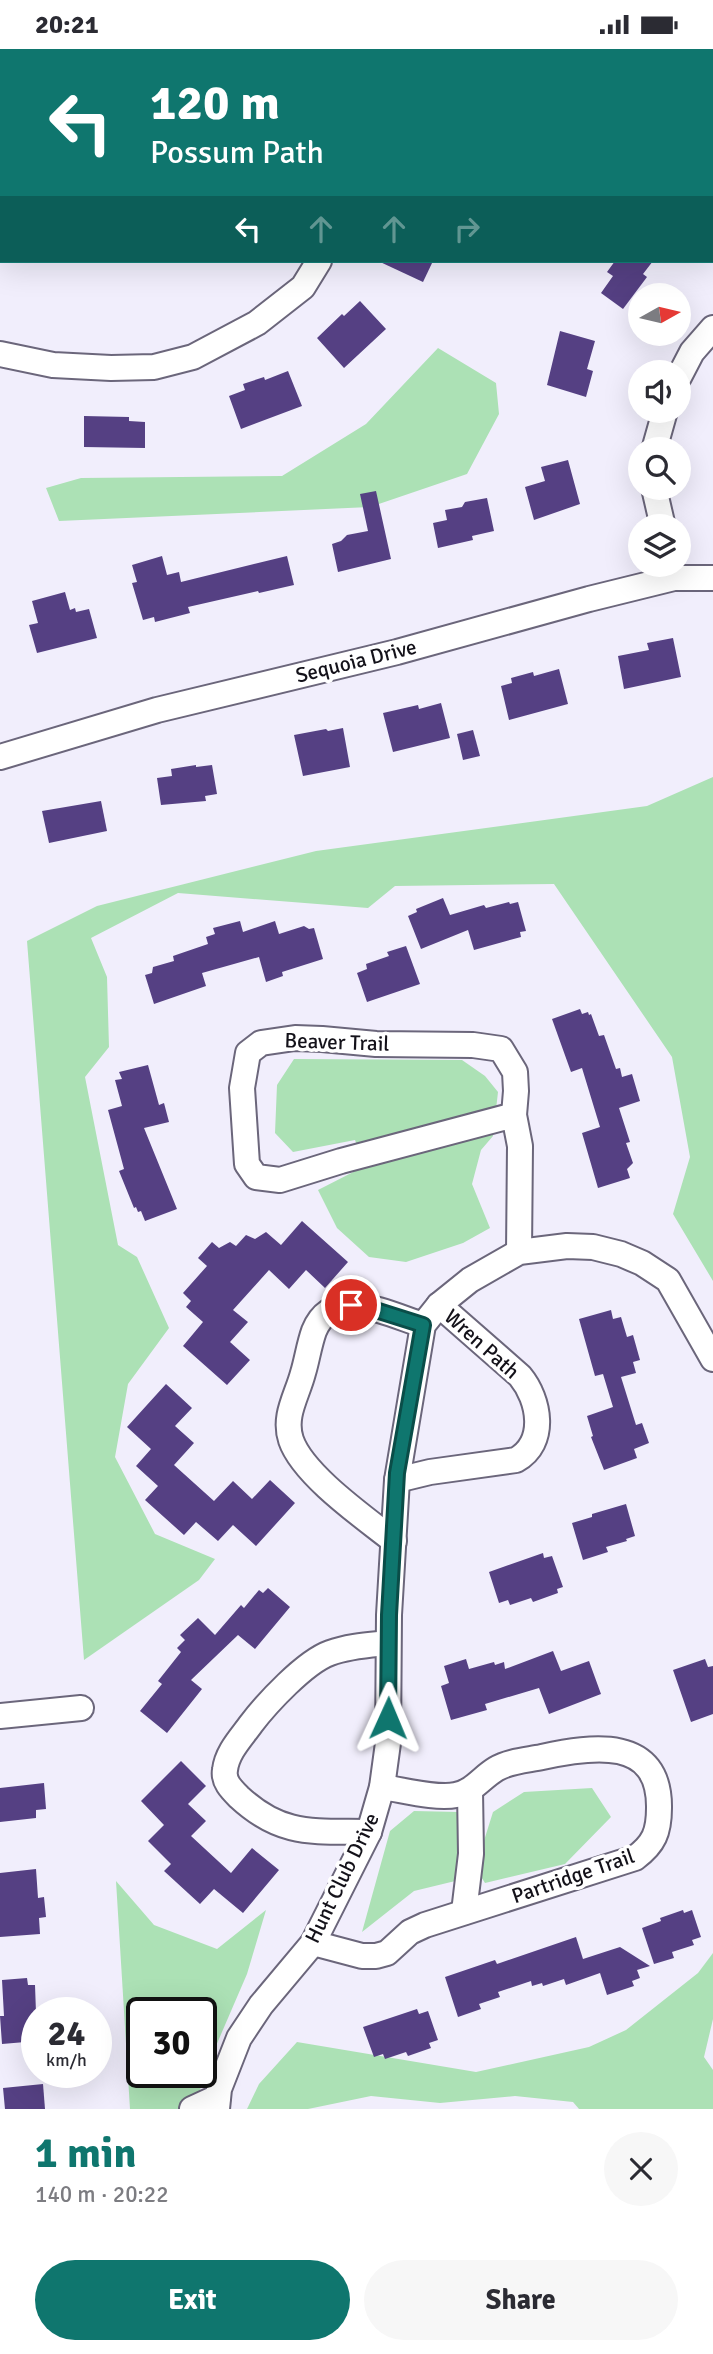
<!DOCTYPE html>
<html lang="en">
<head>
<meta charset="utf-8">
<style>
	body { margin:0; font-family:Signika,sans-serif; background:#f7f7f7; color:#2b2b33; height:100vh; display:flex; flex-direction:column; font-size:26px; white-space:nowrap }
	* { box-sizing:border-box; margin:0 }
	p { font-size:23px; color:#7c7c81 }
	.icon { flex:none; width:38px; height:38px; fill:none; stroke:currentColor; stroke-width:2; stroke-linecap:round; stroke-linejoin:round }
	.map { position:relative; height:2060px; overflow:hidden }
	.side { display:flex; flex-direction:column; background:#fff; flex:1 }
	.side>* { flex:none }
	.hud { position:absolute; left:0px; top:0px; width:714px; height:214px; box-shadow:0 7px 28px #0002; background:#0f766e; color:#fff; overflow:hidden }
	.needle { width:46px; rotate:82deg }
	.buttons { position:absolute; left:628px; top:234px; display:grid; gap:14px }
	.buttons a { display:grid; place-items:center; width:63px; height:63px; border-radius:50%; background:#fff; box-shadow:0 7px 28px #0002; font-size:35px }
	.speed { position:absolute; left:21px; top:1948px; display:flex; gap:14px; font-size:35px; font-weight:700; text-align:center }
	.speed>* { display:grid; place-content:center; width:91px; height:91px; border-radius:50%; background:#fff; box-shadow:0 7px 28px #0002; line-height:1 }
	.speed small { font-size:18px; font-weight:400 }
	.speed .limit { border:4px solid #111; border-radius:10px; background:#fff; color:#111 }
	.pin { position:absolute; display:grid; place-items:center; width:60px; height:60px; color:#fff; margin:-30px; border:4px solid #fff; border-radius:50%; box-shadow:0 2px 7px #0007 }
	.me { position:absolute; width:77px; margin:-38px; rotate:1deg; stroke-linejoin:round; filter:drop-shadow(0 0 5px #0008) }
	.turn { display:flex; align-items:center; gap:24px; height:147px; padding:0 35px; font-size:32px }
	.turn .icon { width:91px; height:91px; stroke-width:2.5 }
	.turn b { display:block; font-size:49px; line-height:60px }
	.lanes { display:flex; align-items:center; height:66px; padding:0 35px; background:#0003; justify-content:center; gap:35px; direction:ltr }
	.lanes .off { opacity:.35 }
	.round { display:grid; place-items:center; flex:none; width:74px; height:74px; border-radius:37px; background:#f7f7f7 }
	.headline { display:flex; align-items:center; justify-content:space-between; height:119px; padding:0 35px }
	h1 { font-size:42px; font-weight:700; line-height:52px; color:#0f766e }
	.action { display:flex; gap:14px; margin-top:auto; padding:14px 35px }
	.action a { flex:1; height:80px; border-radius:42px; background:#0f766e; color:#fff; font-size:28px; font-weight:700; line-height:80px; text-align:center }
	.action a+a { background:#f7f7f7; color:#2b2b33 }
	.status { display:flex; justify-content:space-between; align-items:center; height:49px; padding:0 35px; background:#fff; direction:ltr }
	.status svg { height:19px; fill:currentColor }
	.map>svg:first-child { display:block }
</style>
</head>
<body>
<div class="status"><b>20:21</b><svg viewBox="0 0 49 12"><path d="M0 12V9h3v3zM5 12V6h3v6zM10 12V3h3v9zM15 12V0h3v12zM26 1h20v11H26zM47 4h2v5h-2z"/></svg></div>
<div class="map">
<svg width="713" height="2060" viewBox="0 0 713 2060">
	<rect width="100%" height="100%" fill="#f1eefc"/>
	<!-- green -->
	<g fill="#ace1b5" fill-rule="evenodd">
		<path d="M438,299l58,35 3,31 -32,60 -97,33 -311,14 -13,-33 35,-10 201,-2 84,-52z"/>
		<path d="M713,728v504l-40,-67 17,-57 -18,-100 -118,-173 -159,2 -27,22 -190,-15 -87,45 16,39 2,70 -24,30 33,168 19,12 32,71 -41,56 -13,73 40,77 60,25 -16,21 -115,80 -57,-719 70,-35 219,-55 331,-45z"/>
		<path d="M294,1010l168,1 23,16 13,16 -5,44 -12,14 -9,34 18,44 -27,15 -57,19 -37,-5 -32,-29 -19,-38 47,-24 -10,-26 -62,12 -18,-19 2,-48z"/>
		<path d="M592,1739l19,29 -46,47 -80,19 -5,-8 -66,16 -52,41 28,-101 24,-20 45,1 23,35 11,-35 31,-20z"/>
		<path d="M116,1832l38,44 63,24 49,-39 -19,64 -44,102 -7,33h-66zM142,1964h59v59h-59z"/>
		<path d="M713,1904v66l-9,38 9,13v39h-134l-6,-7 -58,-6 -75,7 -69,-7 -63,13h-61l12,-25 38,-42 179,30 113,-25 37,-17 72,-57z"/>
	</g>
	<!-- building -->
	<g fill="#554083">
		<path d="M378,212h55l-10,21z"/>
		<path d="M615,212h38l-10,13 4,3 -24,32 -22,-16 12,-17 -6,-4z"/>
		<path d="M360,252l26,28 -42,39 -27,-30 25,-24 2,2z"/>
		<path d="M560,282l35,10 -8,28 6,2 -7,26 -39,-12z"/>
		<path d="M288,322l14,35 -61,23 -12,-33 16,-6 -2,-6 21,-7 1,3z"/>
		<path d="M84,367l45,1v4l16,1v26l-61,-1z"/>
		<path d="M568,411l12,44 -46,16 -9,-33 20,-6 -4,-14z"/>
		<path d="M376,442l15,68 -53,13 -6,-28 9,-3 6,-6 21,-4 -8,-37z"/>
		<path d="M487,449l7,33 -22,5 1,4 -35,8 -5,-25 14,-3 -2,-10 17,-3 3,-5z"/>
		<path d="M162,507l5,19 12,-3 2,10 106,-26 7,29 -35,8 -1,-2 -70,16 2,6 -35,9 -1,-5 -11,3 -11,-37 5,-1 -5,-17z"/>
		<path d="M65,543l5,18 5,-2 1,4 13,-3 8,29 -60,15 -8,-28 9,-2 -6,-22z"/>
		<path d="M673,589l8,39 -57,12 -6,-33 31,-6 -2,-7z"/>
		<path d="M559,620l9,35 -59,16 -8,-34 11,-3 -1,-5 22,-6 1,4z"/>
		<path d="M441,654l9,35 -57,14 -10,-39 35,-8 1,4z"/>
		<path d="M343,679l7,39 -47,9 -9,-41 32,-6 2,2z"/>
		<path d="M473,681l7,26 -17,4 -6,-26z"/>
		<path d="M196,716v2l16,-2 5,29 -12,2 1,5 -45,4 -4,-27 15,-2 -1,-7z"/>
		<path d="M101,752l6,30 -58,12 -7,-32z"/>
		<path d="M443,849l7,17 34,-10 2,3 23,-6 1,2 8,-2 8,29 -6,1 1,5 -47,13 -6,-20 -47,19 -13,-33 9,-4 -1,-3z"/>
		<path d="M240,872l3,11 32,-11 4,13 25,-8 5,3 5,-1 9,31 -41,13 1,4 -17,6 -7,-25 -57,16 4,13 -52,18 -9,-29 7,-2 1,-6 21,-6 -1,-5 35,-12 -2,-7 9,-3 -2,-6z"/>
		<path d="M406,897l14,38 -53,18 -10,-29 10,-4 -1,-5 23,-8 -2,-4z"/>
		<path d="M580,960l2,5 6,-2 1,3 2,-1 8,22 5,-1 12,34 4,-1 2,9 10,-3 8,27 -21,7 11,34 -4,1 7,20 -6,6 3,9 -32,10 -16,-55 18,-6 -18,-59 -11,4 -19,-53z"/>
		<path d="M148,1016l11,40 5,-2 5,19 -25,6 33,81 -32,12 -4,-10 -3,1 -2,-5 -2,1 -15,-37 5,-2 -16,-59 14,-4 -7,-26 7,-1 -3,-7z"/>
		<path d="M302,1172l46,41 -23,26 -19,-18 -17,19 -20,-19 -36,40 15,12 -18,20 20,18 -23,25 -44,-39 20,-24 -17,-15 5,-6 -8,-8 24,-27 -9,-8 14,-16 7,6 11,-6 6,4 10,-11 9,4 11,-7 15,13z"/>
		<path d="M611,1261l2,9 8,-2 6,20 6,-2 7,25 -7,2 3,11 -15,4 15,48 6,-2 7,20 -15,6 3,9 -33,12 -13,-33 2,-1 -6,-20 26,-9 -10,-33 -8,2 -16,-57z"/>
		<path d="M166,1335l26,24 -17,18 19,17 -20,22 40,36 19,-20 19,18 18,-19 25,23 -39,43 -23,-21 -15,16 -22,-19 -12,13 -39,-35 13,-14 -22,-20 15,-17 -24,-22z"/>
		<path d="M626,1455l9,32 -9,3 1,2 -21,6 2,5 -25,8 -11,-37 20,-6v-3z"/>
		<path d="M543,1504l1,5 8,-2 11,31 -6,2 1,4 -25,9 -2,-4 -21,7 -2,-5 -9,3 -10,-31z"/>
		<path d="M268,1539l22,19 -35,42 -17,-14 -47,45 11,9 -35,44 -27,-22 22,-27 -4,-3 23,-29 -4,-4 8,-8 -5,-5 18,-17 17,17 26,-30 3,3 15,-18 4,3z"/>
		<path d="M553,1602l8,20 28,-10 12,33 -52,20 -10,-26 -54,16 2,6 -36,10 -10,-34 8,-3 -5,-17 22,-7 3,10 25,-7 1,3 9,-3 1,7z"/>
		<path d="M705,1610l3,8 5,-1v48l-22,8 -18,-52z"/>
		<path d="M181,1712l25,25 -18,18 18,17 -15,15 40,37 21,-25 27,22 -36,43 -29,-24 -14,15 -36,-33 7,-7 -23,-23 16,-16 -23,-24z"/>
		<path d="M44,1734l2,26 -10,1v8l-36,4v-34z"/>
		<path d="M36,1820l2,29 6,-1 2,20 -7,1 1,16 -40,3v-64z"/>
		<path d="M683,1861l1,3 8,-3 9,27 -9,3 2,5 -22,7 2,6 -20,6 -12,-36 19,-7 -1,-3z"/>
		<path d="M576,1888l7,22 37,-12 30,19 -13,4 3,8 -8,3 2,5 -27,9 -7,-22 -34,12 -2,-6 -21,7 -1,-3 -10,3 -1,-5 -33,11 2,5 -21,7 2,5 -23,8 -13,-40 50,-17 2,4z"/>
		<path d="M27,1929l1,7h7l2,56 -35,3 -2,-28h4l-2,-36z"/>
		<path d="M417,1960l2,5 9,-3 10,29 -9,3 2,5 -23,8 -2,-4 -21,7 -2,-5 -9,3 -11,-30z"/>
		<path d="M43,2035l2,25h-40l-2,-21z"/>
	</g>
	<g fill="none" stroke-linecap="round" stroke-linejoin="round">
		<defs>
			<g id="street">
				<path d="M23,2v-2"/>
				<path d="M415,2l1,-2"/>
				<path d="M0,61l2,-5"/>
				<path d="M0,305l53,11 58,3 43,-1 39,-10 64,-34 46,-36 16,-26"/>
				<path d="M679,328l13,-25 21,-24"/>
				<path d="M654,401l11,-39"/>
				<path d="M654,439l9,39"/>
				<path d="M0,708l157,-47 240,-58 192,-53 85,-21h39"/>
				<path d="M514,1066l-173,46 -61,19 -24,-3 -9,-13 -5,-76 6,-35 13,-10 34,-5 27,1 54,5 97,1 28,4 14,23 1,19 -2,24 6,31 -1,106"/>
				<path d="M397,1431l33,-8 86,-12c31,-17 24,-60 4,-84l-81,-71"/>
				<path d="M394,1492c-29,-23 -91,-66 -103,-101 -8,-24 6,-44 12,-67 4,-13 6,-28 11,-42 19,-47 76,-16 109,-6"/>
				<path d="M0,1667l81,-8"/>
				<path d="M369,1783c-55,-1 -87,5 -130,-35 -8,-8 -16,-16 -14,-27 2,-18 16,-32 26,-46 16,-21 54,-62 79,-71 19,-7 39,-8 58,-10"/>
				<path d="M464,1863l7,-58 -1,-63"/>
				<path d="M313,1894l49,13h14l11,-3 23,-21 15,-7 210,-67c19,-14 24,-26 24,-50 1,-72 -67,-62 -117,-51 -14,3 -33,4 -46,12 -15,9 -22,22 -40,26 -20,4 -53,-5 -74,-8"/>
				<path d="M192,2060l26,-12"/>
				<path d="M217,2060l2,-20 20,-51 22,-33 52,-62 56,-111 13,-45 6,-44 1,-128 8,-135 26,-155 16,-20 31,-25 49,-28 48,-6 26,1 28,7 21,9 26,17 45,79"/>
			</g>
		</defs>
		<!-- street casing -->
		<use href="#street" stroke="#6b667b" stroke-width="28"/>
		<!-- street -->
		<use href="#street" stroke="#fff" stroke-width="24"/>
	</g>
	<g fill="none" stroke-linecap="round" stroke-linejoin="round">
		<defs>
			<path id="route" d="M351,1256l12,1 60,19 -26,148 -8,142 -1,103"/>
		</defs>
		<!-- route casing -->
		<use href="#route" stroke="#0a4d48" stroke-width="18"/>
		<!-- route -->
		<use href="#route" stroke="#0f766e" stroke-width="12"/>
	</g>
	<g text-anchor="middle" stroke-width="7" stroke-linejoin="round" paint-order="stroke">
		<!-- street labels -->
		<g font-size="21" fill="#131119" stroke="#fff">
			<text transform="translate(356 612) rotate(-14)" y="7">Sequoia Drive</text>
			<text transform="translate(337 993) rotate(2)" y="7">Beaver Trail</text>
			<text transform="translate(482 1295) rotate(42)" y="7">Wren Path</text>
			<text transform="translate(573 1827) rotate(-19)" y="7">Partridge Trail</text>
			<text transform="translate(342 1829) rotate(-64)" y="7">Hunt Club Drive</text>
		</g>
	</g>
</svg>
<div class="buttons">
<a><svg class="needle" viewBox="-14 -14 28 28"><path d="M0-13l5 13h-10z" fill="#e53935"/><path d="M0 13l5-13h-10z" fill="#7c7c81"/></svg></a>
<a><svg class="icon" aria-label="sound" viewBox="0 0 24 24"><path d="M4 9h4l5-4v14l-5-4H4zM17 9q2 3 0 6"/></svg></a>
<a><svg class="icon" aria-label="search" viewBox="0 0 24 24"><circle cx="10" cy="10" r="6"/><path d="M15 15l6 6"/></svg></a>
<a><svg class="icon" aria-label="layers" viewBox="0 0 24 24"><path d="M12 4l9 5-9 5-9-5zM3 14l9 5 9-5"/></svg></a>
</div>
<div class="speed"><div>24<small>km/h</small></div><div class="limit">30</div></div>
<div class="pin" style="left:351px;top:1256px;background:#d93025"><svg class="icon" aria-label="arrive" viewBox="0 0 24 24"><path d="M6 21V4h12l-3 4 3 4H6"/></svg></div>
<svg class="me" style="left:388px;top:1669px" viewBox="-20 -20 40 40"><path d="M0-17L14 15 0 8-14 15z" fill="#0f766e" stroke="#fff" stroke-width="4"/></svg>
<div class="hud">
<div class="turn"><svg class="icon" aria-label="left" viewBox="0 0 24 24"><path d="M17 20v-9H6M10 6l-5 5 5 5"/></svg><div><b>120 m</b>Possum Path</div></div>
<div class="lanes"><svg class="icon" aria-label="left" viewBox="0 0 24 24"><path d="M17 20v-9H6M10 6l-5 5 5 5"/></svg><svg class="icon off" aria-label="ahead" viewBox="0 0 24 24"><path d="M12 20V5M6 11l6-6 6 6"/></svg><svg class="icon off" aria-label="ahead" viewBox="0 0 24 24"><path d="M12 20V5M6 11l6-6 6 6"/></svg><svg class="icon off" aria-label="right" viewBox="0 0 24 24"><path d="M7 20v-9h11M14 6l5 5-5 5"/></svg></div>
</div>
</div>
<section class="side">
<div class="headline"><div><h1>1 min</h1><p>140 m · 20:22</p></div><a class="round"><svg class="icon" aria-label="close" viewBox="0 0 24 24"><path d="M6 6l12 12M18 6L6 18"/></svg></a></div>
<div class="action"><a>Exit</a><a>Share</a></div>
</section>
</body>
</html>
